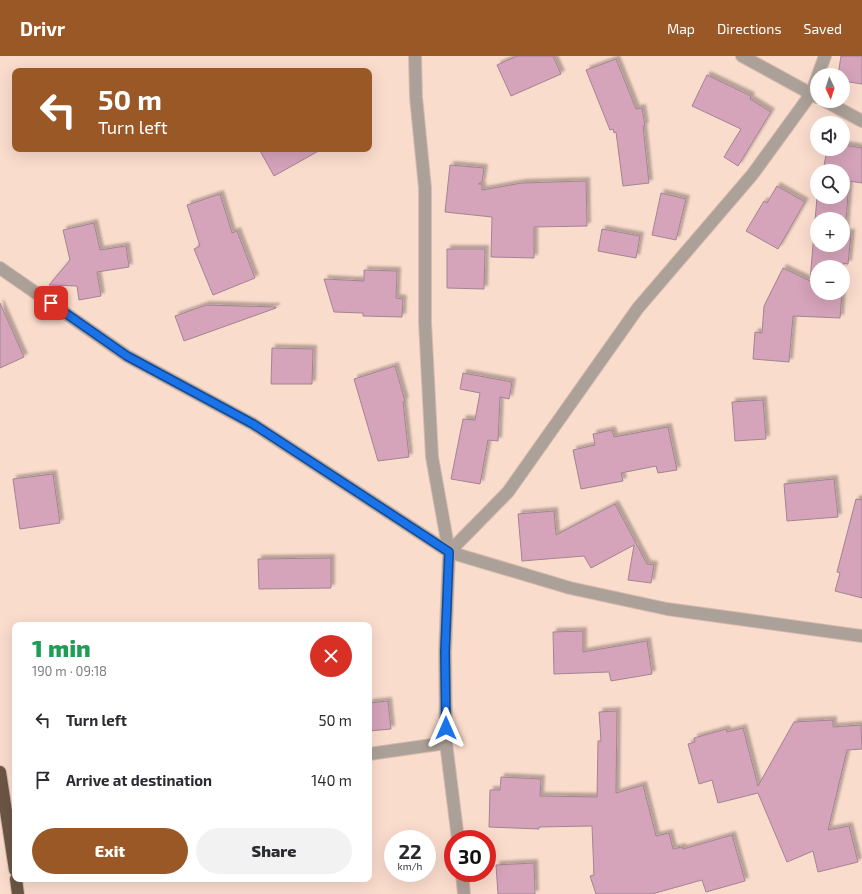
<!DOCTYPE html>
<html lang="en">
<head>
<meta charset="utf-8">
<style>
	body { margin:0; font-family:"Exo 2",sans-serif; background:#f2f2f3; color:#2b2b33; height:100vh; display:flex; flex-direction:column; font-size:15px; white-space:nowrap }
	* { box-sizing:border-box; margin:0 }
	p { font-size:13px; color:#7c7c81 }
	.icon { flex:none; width:22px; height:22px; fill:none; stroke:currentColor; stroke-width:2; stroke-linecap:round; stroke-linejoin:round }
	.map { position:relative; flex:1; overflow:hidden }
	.panel { position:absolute; left:12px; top:566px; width:360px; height:260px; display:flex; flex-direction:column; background:#fff; border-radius:8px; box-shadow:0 4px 16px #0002 }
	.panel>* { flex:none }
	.guide { position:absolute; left:12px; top:12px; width:360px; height:84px; border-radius:8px; box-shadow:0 4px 16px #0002; background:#9b5827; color:#fff; overflow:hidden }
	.needle { width:26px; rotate:176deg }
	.tools { position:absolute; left:810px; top:12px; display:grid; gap:8px }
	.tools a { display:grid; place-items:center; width:40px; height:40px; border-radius:50%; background:#fff; box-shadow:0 4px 16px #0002; font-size:20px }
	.speed { position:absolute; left:384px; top:774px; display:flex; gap:8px; font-size:20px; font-weight:700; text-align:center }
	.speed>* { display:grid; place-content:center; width:52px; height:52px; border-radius:50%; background:#fff; box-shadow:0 4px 16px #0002; line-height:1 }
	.speed small { font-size:10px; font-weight:400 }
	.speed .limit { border:6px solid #d22; background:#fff; color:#111 }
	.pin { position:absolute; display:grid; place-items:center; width:34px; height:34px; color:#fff; margin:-17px; border-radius:8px; box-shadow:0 2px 6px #0006 }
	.me { position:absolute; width:44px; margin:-22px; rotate:0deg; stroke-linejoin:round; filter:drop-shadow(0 0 3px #0008) }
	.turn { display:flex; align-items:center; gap:14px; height:84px; padding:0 20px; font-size:18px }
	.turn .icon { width:52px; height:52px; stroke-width:2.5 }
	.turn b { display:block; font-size:28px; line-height:34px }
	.round { display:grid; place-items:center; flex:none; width:42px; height:42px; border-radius:21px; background:#f2f2f3 }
	.headline { display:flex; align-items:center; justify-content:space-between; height:68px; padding:0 20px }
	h1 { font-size:24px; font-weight:800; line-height:30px; color:#1e9e55 }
	.button { display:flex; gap:8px; margin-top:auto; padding:8px 20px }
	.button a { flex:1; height:46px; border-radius:24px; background:#9b5827; color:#fff; font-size:16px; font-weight:800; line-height:46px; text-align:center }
	.button a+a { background:#f2f2f3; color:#2b2b33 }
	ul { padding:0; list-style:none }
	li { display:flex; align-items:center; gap:12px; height:60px; padding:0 20px }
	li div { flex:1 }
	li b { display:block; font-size:15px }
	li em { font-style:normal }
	header { display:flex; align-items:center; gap:24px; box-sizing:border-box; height:56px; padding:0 20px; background:#9b5827; color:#fff }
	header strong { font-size:19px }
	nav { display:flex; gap:22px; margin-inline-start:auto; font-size:14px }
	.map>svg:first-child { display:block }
</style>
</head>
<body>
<header>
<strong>Drivr</strong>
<nav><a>Map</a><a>Directions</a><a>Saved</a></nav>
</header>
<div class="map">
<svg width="862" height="838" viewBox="0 0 862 838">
	<defs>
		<filter id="shadow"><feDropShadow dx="3.5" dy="-3.5" stdDeviation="1" flood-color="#0004"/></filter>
	</defs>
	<rect width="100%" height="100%" fill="#fadccd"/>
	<!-- building -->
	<g fill="#d5a3ba" stroke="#a28592" fill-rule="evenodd" filter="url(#shadow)">
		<path d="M517,0h36l8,18 -50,22 -14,-31z"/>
		<path d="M841,0h21v28l-19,-3v-6h-5z"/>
		<path d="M616,3l20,50 6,-1 3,18h-2l6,57 -26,3 -7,-54 -2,1 -1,-4 -3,1 -24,-60z"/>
		<path d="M707,19l44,21 -1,3 21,13 -33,54 -14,-9 17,-28 -49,-23z"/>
		<path d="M843,89l19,3v35l-13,-2 -4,52h6l-3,31 -5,-1v6v-2h-26v26h25l-2,25 -47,-2 -4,46 -36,-3 2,-27 7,1 2,-27 19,-38 27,13 7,-84h26v-26h-20l4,-22h16zM817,163h26v26h-26z"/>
		<path d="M259,93h63l-48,27z"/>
		<path d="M450,109l34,3 -2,14 -4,2h4v6l40,-7 64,-2 1,45 -53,1v31l-43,-1 1,-40 -47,-5z"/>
		<path d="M777,130l28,16 -27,47 -32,-18 18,-30 3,2z"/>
		<path d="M661,137l25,6 -10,41 -24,-5z"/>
		<path d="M220,138l12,39 5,-2 18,47 -42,17 -19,-46 6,-3 -13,-41z"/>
		<path d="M94,167l6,27 26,-4 3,21 -32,5 4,24 -22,4 -2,-14 -28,-1 21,-25 -7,-30z"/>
		<path d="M602,173l38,7 -4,22 -38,-7z"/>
		<path d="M447,193h38l-1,40 -37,-1z"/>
		<path d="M364,214l33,1 -1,27 7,1 -1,18 -39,-1v-3l-29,-1 -10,-33 40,2z"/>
		<path d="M0,247l24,54 -24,11z"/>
		<path d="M206,249l70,2v1l-92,33 -9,-25z"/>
		<path d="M272,292l41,1 -1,35h-41z"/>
		<path d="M395,310l10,35 -2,1 6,55 -31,4 -24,-82z"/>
		<path d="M463,317l49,9 -3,17 -9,-2 -2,44 -10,-1 -8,44 -29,-5 12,-60 12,1 5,-27 -20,-4z"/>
		<path d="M763,344l3,39 -31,2 -3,-39z"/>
		<path d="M668,371l9,43 -19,3 -2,-7 -35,7 2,8 -42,8 -8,-39 22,-5 -2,-11 19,-4 2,7z"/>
		<path d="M53,418l7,49 -40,6 -7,-50z"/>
		<path d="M834,423l4,38 -51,4 -3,-37z"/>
		<path d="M856,443l6,1v98l-27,-7 5,-18 -3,-1z"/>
		<path d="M615,448l32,60 7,1 -3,18 -23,-3 6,-35 -43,23 -7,-12 -62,5 -4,-47 36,-3 2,24z"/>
		<path d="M331,502v30l-72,1 -1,-30z"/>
		<path d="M583,575v21l64,-11 5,33 -41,7 -2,-9 -55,2 -1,-42z"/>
		<path d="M388,645l3,28 -22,2v-28z"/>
		<path d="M617,655l-1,82 27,-8 13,51 13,-3 4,16 9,-2 1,2 49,-14 13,46 -39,11 -4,-12 -50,14h-56l-6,-18 4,-1 -2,-49 -53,1v2l-50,-2 1,-37h10l1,-13 40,2 -1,17 57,1 1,-56h3l-2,-29z"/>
		<path d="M833,664v7l28,-2 1,24 -15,1 -19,80 21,-4 9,36 -40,10 -5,-21 -26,11 -29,-69 -40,10 -6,-23 -13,4 -11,-40 7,-2 -1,-4 32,-9 1,3 16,-4 15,58 36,-64z"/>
		<path d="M534,807l1,31h-37l-2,-29z"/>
	</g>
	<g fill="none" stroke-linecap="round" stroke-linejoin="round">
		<defs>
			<g id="street">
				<path d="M415,0l1,41 9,91v134l7,135 17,95 -4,100 1,91 12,96"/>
				<path d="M742,0l75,41"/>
				<path d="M818,19l7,-19"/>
				<path d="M825,45l37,20"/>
				<path d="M0,212l127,88 126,68 196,128 121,36 97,21 195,27"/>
				<path d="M449,496l59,-60 130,-184 114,-133 59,-81 6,-16"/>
				<path d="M369,698l77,-11"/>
				<path d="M462,817l2,21"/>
			</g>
			<g id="highway">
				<path d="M0,716l15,98"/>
				<path d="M16,823l2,15"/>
			</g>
		</defs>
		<!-- street casing -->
		<use href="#street" stroke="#d6bbae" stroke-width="14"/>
		<!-- highway casing -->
		<use href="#highway" stroke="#d6bbae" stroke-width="14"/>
		<!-- street -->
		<use href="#street" stroke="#aca198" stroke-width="12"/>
		<!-- highway -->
		<use href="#highway" stroke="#6c5545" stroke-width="12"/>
	</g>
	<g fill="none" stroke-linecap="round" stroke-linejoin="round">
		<defs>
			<path id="route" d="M51,247l76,53 126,68 196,128 -4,100 1,76"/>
		</defs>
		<!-- route casing -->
		<use href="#route" stroke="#114b97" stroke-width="10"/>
		<!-- route -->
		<use href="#route" stroke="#1a73e8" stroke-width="7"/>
	</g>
</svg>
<div class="tools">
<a><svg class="needle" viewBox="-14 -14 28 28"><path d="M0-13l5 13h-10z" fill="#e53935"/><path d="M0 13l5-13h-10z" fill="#7c7c81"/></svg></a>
<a><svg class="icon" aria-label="sound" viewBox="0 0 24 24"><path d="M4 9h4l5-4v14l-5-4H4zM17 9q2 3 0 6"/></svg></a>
<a><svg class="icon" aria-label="search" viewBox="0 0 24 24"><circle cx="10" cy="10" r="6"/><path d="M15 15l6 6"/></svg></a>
<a>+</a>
<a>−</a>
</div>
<div class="speed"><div>22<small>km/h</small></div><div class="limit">30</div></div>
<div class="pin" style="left:51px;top:247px;background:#d93025"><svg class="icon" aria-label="arrive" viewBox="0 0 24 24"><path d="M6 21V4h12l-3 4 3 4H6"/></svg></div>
<svg class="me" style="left:446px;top:672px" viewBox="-20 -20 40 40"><path d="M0-17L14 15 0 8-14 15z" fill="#1a73e8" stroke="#fff" stroke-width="4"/></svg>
<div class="guide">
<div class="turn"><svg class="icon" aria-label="left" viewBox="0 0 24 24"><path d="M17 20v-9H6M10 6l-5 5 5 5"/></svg><div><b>50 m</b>Turn left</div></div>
</div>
<section class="panel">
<div class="headline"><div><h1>1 min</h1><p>190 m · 09:18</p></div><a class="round" style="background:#d93025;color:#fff"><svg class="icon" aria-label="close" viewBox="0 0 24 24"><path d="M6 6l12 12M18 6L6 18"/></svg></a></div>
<ul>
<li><svg class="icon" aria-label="left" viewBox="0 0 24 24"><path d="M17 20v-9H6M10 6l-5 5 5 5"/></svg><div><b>Turn left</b></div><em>50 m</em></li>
<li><svg class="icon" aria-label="arrive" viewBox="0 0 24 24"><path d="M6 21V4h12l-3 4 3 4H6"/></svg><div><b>Arrive at destination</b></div><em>140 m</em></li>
</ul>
<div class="button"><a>Exit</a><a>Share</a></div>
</section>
</div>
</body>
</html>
